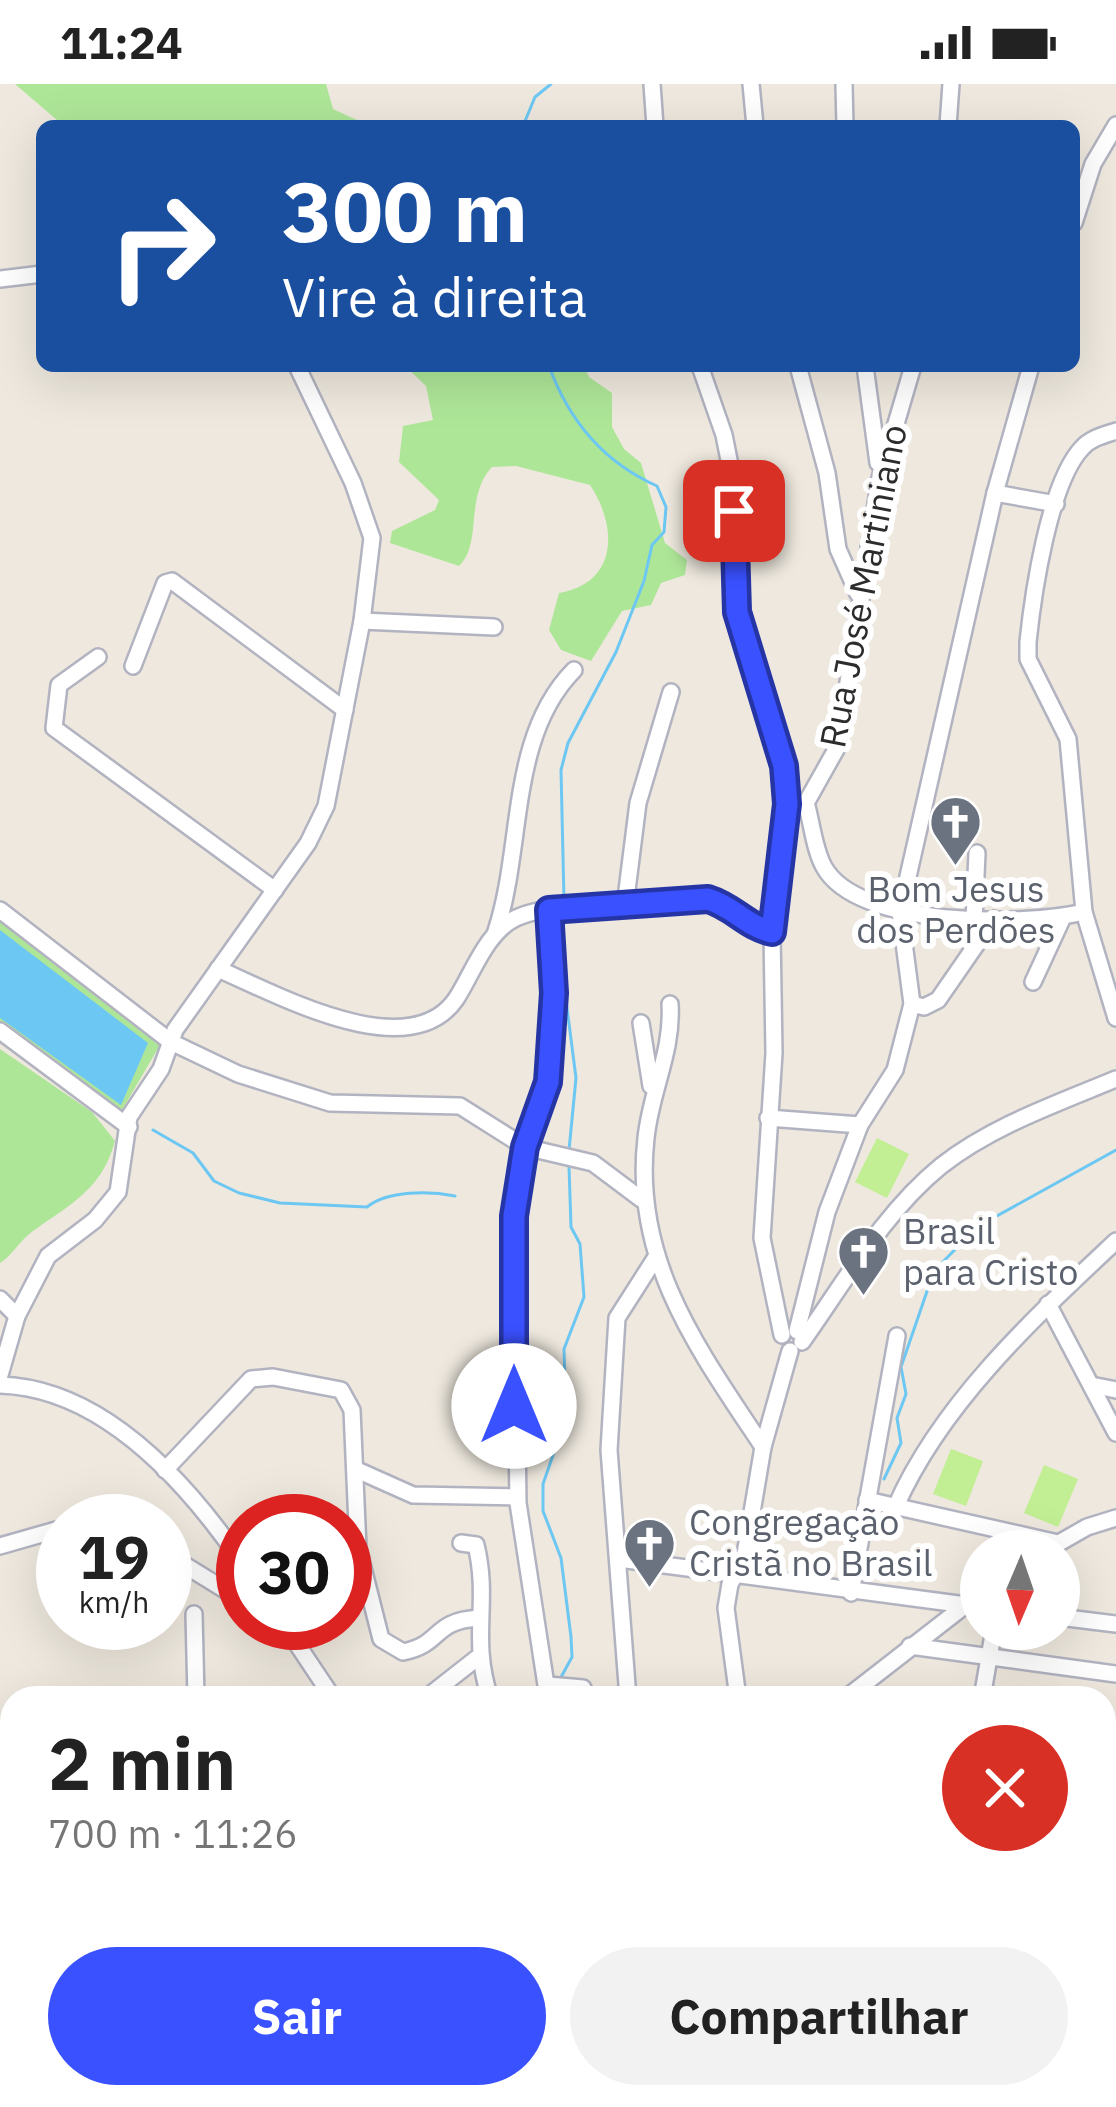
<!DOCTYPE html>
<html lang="pt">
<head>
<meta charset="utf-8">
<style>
	body { margin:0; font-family:"IBM Plex Sans",sans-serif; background:#f2f2f2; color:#222; height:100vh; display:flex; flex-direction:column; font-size:45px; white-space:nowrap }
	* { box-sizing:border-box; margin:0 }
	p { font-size:39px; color:#767676 }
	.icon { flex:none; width:66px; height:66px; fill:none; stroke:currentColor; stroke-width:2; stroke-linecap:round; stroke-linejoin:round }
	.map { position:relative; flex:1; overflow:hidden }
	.side { position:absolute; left:0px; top:1602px; width:1116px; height:423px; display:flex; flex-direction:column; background:#fff; border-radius:36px 36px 0 0; box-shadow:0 12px 48px #0002 }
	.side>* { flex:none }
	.banner { position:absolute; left:36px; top:36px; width:1044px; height:252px; border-radius:18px; box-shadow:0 12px 48px #0002; background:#1a4fa0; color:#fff; overflow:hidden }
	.needle { width:78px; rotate:182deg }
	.fabs { position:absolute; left:960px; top:1446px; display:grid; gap:24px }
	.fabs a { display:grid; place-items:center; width:120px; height:120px; border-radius:50%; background:#fff; box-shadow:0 12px 48px #0002; font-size:60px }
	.speed { position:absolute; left:36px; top:1410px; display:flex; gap:24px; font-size:60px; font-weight:700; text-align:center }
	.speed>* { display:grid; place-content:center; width:156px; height:156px; border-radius:50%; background:#fff; box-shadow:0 12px 48px #0002; line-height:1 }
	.speed small { font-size:30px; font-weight:400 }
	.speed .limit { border:18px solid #d22; background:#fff; color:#111 }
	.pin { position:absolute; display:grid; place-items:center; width:102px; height:102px; color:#fff; margin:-51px; border-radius:24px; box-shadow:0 6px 18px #0006 }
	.me { position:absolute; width:132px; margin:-66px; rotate:0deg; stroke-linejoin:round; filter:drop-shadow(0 0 9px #0008) }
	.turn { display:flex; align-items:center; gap:42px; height:252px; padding:0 48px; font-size:54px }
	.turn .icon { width:156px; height:156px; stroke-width:2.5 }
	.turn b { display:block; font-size:84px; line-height:102px }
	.round { display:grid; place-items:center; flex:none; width:126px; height:126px; border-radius:63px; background:#f2f2f2 }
	.overview { display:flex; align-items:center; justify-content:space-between; height:204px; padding:0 48px }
	h1 { font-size:72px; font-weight:700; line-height:90px }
	.primary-button { display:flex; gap:24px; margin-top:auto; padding:24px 48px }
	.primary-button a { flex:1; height:138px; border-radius:72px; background:#3a51ff; color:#fff; font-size:48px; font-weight:700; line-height:138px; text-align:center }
	.primary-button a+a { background:#f2f2f2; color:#222 }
	.status { display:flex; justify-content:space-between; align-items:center; height:84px; padding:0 60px; background:#fff; direction:ltr }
	.status svg { height:33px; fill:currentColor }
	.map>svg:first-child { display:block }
</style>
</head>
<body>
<div class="status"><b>11:24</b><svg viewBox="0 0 49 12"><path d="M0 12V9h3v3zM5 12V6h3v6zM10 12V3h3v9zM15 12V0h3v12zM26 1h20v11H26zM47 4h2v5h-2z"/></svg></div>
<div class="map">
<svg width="1116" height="2023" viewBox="0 0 1116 2023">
	<rect width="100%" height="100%" fill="#eee8de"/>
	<!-- green -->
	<g fill="#aee698">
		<path d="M15,0h311l7,25 37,17h-306z"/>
		<path d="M405,282h179l5,11 23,16v34l12,22 17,14 24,80 22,17 -2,15 -24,8 -10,22 -29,6 -31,50 -30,-11 -12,-20 10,-37c59,-10 59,-66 31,-108l-74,-19 -24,1c-28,30 -9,76 -33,99l-69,-23 2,-12 43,-21 4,-10 -40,-38 4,-36 30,-6 -7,-34z"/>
		<path d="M0,837l157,116 3,8 -38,65 -122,-88z"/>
		<path d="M0,965l92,63 23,29c-13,48 -43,62 -82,90 -13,9 -22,26 -33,32z"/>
	</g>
	<!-- pitch -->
	<g fill="#c2ee94">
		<path d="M877,1054l32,16 -22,44 -32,-16z"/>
		<path d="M951,1365l32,12 -17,45 -33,-12z"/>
		<path d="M1044,1381l34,14 -20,48 -34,-14z"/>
	</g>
	<!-- water -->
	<path fill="#6dc7f3" d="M0,846l148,113 -27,62 -121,-87z"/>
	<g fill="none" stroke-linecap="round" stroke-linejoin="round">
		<!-- stream -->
		<g stroke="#6dc7f3" stroke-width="3">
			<path d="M523,42l12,-29 16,-13"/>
			<path d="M549,282c20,55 54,96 108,120l9,21 -2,25 -12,13 -8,36 -28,71 -48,91 -7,27 3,130"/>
			<path d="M564,832l-3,45 15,117 -7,72"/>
			<path d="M153,1046l40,23 21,28 25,12 41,10 87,4c21,-17 63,-16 88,-11"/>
			<path d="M884,1395l17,-36 -4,-25 9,-24 -5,-27 33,-96 43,-44 139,-77"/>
			<path d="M560,1595l12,-22 -1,-20 -10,-79 -18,-47v-27l23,-66 -2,-69 20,-52 -4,-53 -9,-17 -2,-61"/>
			<path d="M1104,2010l12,12"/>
		</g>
		<defs>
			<g id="minor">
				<path d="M652,0l3,42"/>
				<path d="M751,0l4,42"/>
				<path d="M844,0l1,42"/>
				<path d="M948,42l3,-42"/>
				<path d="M1074,139l19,-59 23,-39"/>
				<path d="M0,195l42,-5"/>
				<path d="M700,282l24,69 9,45 4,132 47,154 2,38 -14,128 2,121 -12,185 20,97"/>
				<path d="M798,282l29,107 11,76 20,45"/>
				<path d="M865,282l13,97"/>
				<path d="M1116,347c-12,4 -25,7 -34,17 -33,35 -49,146 -54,194v17l40,80 16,173 32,106"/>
				<path d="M995,409l61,11"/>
				<path d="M362,537l132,6"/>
				<path d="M98,573l-39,28 -5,43 221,162"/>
				<path d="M133,582l32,-83 7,-2 173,129"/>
				<path d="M806,719l32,-57 42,-268 33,-112"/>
				<path d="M806,719c6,20 8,46 18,64 34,61 201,59 260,45"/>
				<path d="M625,822l13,-103 33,-111"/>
				<path d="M0,826l171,132 67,32 92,29 130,3 65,41 68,16 48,36"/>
				<path d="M974,836l3,-67"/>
				<path d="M496,847c28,-85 12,-194 78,-261"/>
				<path d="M218,885c56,24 191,99 238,30 17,-26 30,-67 60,-81 41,-19 142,-15 192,-18 26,7 38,26 64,32"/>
				<path d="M1033,898l30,-65"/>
				<path d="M670,920c3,48 -19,86 -24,134 -14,123 52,211 117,309"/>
				<path d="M912,920l12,3 14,-7 56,-81"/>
				<path d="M641,939l10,63"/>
				<path d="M0,947l129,96"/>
				<path d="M768,1034l92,7"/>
				<path d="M0,1215l17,17"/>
				<path d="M1048,1220l68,129"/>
				<path d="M797,1247l30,-119 33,-87 35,-55 17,-66 -12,-92 95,-419 36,-127"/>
				<path d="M802,1258c42,-59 82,-130 139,-176 51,-40 115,-62 175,-87"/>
				<path d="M0,1291l17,-59 31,-60 47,-36 23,-28 11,-75 32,-48 14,-39 133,-187 18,-37 36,-185 10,-83 -19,-55 -56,-117"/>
				<path d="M0,1301c104,3 188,99 243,179"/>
				<path d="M1091,1301l25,5"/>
				<path d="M165,1386l86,-91 22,-2 68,13 11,20 6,138 23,91 22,13c40,-8 28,-31 76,-34"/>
				<path d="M357,1386l56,25 104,2"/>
				<path d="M867,1416l191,43"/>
				<path d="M896,1422c46,-104 139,-189 220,-265"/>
				<path d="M461,1459l15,2c14,58 -6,92 14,153"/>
				<path d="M0,1462l63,-18"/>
				<path d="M1045,1467l42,-24 29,-9"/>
				<path d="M165,1469l78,48"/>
				<path d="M619,1475l362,48"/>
				<path d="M851,1509l46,-257"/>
				<path d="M194,1530l2,84"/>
				<path d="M1059,1533l57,7"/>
				<path d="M283,1539l50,75"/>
				<path d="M910,1562l206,28"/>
				<path d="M548,1601l35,3"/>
				<path d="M156,1613l14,1"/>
				<path d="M426,1614l51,-40"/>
				<path d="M548,1614l-30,-195 -4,-287 11,-69 23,-66 6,-88 -5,-83"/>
				<path d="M628,1614l-19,-248 8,-132 39,-61"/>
				<path d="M738,1614l-12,-90 4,-24 14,-24 19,-113 27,-96"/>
				<path d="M846,1614l135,-105"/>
				<path d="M982,1614l12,-69"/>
				<path d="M1104,1712l12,1"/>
				<path d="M0,1750l12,-3"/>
				<path d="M1104,1891l12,-9"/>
				<path d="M1104,1977l12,10"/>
				<path d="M0,1993l12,-9"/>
				<path d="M199,2013l4,10"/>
				<path d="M371,2013l34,10"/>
				<path d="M623,2013h53"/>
				<path d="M782,2013l1,10"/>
				<path d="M111,2023l11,-10"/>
				<path d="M466,2023l4,-10"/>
			</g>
		</defs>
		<!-- minor casing -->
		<use href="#minor" stroke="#b2b3c0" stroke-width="20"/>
		<!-- minor -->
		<use href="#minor" stroke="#fff" stroke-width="15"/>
	</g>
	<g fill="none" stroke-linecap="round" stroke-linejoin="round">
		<defs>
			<path id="route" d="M514,1322v-190l11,-69 23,-65 6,-89 -5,-83 159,-11c26,8 38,27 64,33l15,-128 -3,-38 -47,-154 -3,-101"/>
		</defs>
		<!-- route casing -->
		<use href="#route" stroke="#2635a6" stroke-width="30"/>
		<!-- route -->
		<use href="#route" stroke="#3a51ff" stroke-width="21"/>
	</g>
	<!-- icons -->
	<defs>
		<symbol id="church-pin" viewBox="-11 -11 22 30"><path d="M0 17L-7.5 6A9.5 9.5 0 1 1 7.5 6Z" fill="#6b7280" stroke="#fff"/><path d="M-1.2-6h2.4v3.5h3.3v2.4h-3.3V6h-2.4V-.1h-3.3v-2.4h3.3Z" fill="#fff"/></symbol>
	</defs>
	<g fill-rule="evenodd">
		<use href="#church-pin" x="926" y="708" width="59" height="81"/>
		<use href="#church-pin" x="834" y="1138" width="59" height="81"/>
		<use href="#church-pin" x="620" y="1430" width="59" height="81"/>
	</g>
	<g text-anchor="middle" stroke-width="12" stroke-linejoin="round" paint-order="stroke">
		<!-- street labels -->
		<g font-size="36" fill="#2c2c2c" stroke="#fff">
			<text transform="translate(863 502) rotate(-79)" y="13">Rua José Martiniano</text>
		</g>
		<!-- worship labels -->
		<g font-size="36" fill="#5b616d" stroke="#fff" text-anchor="start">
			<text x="956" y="818" text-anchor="middle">Bom Jesus<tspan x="956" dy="41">dos Perdões</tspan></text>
			<text x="903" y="1160">Brasil<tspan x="903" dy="41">para Cristo</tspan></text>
			<text x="689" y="1451">Congregação<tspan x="689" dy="41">Cristã no Brasil</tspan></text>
		</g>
	</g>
</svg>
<div class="fabs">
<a><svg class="needle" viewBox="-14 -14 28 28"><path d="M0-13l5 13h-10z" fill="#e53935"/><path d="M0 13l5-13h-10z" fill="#767676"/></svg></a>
</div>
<div class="speed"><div>19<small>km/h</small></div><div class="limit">30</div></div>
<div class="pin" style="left:734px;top:427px;background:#d93025"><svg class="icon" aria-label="arrive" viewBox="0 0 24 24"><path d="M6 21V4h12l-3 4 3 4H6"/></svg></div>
<svg class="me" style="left:514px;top:1322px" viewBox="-20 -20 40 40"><circle r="19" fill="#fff"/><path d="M0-13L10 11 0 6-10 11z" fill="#3a51ff"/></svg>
<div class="banner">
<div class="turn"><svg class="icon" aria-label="right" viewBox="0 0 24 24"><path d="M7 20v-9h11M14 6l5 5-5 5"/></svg><div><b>300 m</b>Vire à direita</div></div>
</div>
<section class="side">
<div class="overview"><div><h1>2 min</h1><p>700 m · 11:26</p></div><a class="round" style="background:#d93025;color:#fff"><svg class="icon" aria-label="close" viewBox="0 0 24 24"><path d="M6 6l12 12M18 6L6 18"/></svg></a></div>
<div class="primary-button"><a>Sair</a><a>Compartilhar</a></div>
</section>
</div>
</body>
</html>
